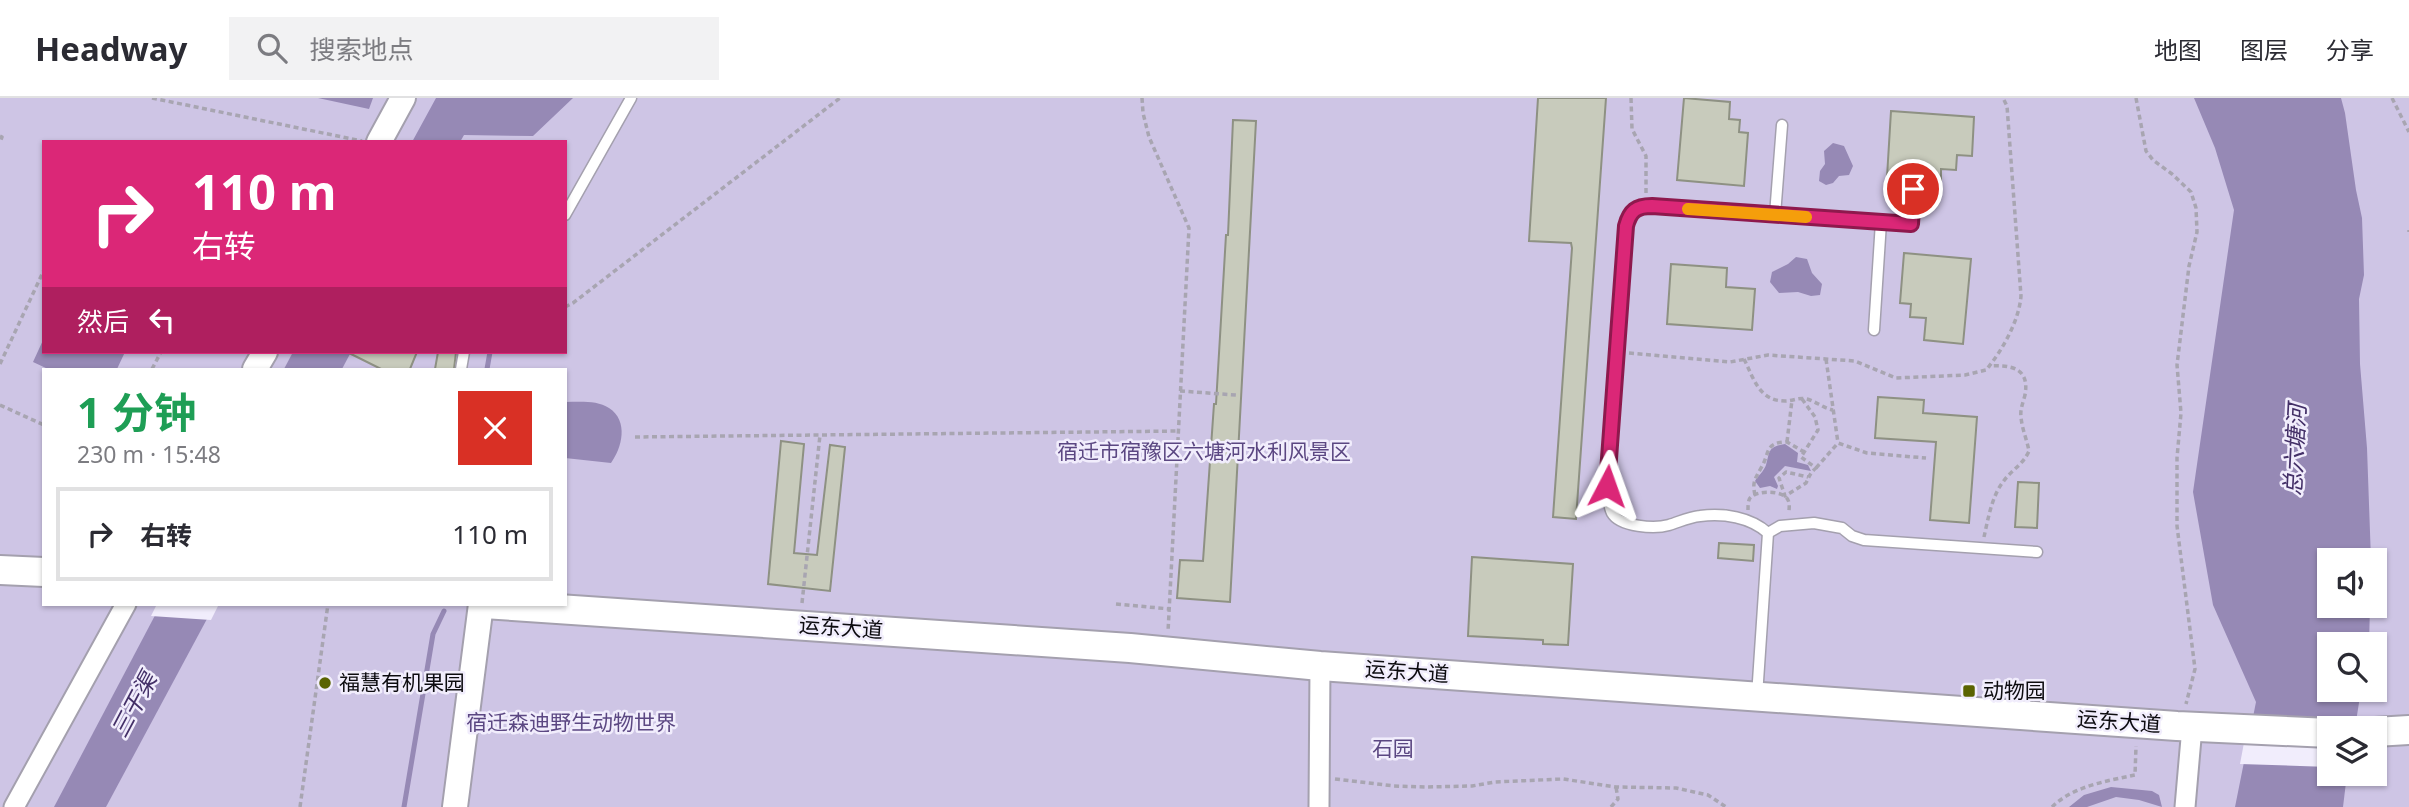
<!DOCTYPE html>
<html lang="zh">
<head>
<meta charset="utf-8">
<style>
	body { margin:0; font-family:"Noto Sans","Noto Sans SC",sans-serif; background:#f2f2f3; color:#2b2b33; height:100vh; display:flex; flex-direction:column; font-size:26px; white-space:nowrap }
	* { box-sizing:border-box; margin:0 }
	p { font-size:23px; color:#7c7c81 }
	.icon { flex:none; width:38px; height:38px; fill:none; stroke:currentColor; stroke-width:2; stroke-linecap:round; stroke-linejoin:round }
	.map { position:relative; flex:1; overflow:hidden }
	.side { position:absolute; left:42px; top:270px; width:525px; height:238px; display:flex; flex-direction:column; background:#fff; border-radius:0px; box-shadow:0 2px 5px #0004 }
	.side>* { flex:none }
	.banner { position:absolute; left:42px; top:42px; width:525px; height:214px; border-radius:0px; box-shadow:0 2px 5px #0004; background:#db2777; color:#fff; overflow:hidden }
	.tools { position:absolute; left:2317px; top:450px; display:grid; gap:14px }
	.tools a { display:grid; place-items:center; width:70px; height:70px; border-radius:0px; background:#fff; box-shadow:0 2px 5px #0004; font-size:35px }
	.pin { position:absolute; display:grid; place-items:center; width:60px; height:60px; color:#fff; margin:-30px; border:4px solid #fff; border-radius:50%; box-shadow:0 2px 7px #0007 }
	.me { position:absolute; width:77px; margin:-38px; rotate:4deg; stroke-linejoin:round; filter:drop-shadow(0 0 5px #0008) }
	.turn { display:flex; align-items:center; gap:24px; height:147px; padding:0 35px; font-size:32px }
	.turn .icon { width:91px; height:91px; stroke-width:2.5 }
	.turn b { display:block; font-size:49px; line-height:60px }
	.then { display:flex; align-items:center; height:66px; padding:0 35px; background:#0003; gap:14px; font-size:26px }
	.round { display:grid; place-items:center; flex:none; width:74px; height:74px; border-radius:0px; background:#f2f2f3 }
	.summary { display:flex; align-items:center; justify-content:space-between; height:119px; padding:0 35px }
	h1 { font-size:42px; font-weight:700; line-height:52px; color:#1e9e55 }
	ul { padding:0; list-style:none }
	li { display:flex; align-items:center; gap:21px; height:94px; margin:0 14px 10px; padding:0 21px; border:4px solid #e1e1e2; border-radius:0px }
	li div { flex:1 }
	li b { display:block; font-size:26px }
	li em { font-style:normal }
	header { display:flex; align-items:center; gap:42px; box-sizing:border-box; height:98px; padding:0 35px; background:#fff; border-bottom:2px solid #e1e1e2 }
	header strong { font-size:33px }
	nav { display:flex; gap:38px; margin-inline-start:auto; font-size:24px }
	.search { width:490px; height:63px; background:#f2f2f3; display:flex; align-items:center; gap:18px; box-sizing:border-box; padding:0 24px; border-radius:0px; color:#7c7c81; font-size:26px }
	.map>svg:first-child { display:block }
</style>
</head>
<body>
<header>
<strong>Headway</strong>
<div class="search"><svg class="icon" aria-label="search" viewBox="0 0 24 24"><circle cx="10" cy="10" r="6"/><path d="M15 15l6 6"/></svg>搜索地点</div>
<nav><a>地图</a><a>图层</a><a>分享</a></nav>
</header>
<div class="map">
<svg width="2409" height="709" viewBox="0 0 2409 709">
	<rect width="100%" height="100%" fill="#f1edfc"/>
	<!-- green -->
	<path fill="#cec5e5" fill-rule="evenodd" d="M0,0h2409v709h-2409zM44,44h521v210h-521zM44,271h521v235h-521zM2329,462h46v46h-46zM2329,546h46v46h-46zM2329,630h46v46h-46z"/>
	<!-- water -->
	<g fill="#9689b5">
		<path d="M318,0h55l-4,11z"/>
		<path d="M436,0h137l-40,38 -69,-1 -4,7h-48z"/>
		<path d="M2194,0h147l4,15 11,77 6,28 2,57 -5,24 1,65 7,84 4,112h-42v46h41l-1,38h-40v46h32l-6,38h-26v46h18l-4,33h-108l21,-105 -43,-97 -20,-113 41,-282 -19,-62z"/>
		<path d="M1833,45l11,3 9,20 -4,9 -10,1 -6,7 -7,2 -7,-4 1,-10 5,-7 -1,-13z"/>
		<path d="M1796,159l11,2 5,14 10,11 -2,11 -9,1 -13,-4 -19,1 -9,-11 2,-10 16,-8z"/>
		<path d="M44,240v14h81l-8,17h-69l-15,-7z"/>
		<path d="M293,254h58l-9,17h-58z"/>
		<path d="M565,304c14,0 32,-2 44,6 20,13 13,40 2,55l-46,-5z"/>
		<path d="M1785,346l13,9 -1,9 11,3 3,6 -26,-5 -11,11 4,9 -1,3 -7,-3 -10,2 -5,-7c3,-5 9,-10 11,-16 4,-13 1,-18 19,-21z"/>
		<path d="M161,506h54l-109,203h-52z"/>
		<path d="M2111,689l41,4 7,4 3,12 -23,-7 -23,-3 -29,10h-18l15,-12z"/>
	</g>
	<!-- pier -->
	<g fill="#f1edfc">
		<path d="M157,506h62l-8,16 -60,-4z"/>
		<path d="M2247,629l82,2v38l-89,-3z"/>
	</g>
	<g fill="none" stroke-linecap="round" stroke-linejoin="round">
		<!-- stream -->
		<g stroke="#9689b5" stroke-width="5">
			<path d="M487,271l3,-17"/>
			<path d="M404,709l29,-173 11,-23"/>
		</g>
	</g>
	<!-- building -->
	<g fill="#c8cbbc" stroke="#8e9183" stroke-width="2">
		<path d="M1538,0h68l-30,421 -23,-2 19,-269 -1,-5 -42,-2z"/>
		<path d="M1684,0l46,4 -1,17 11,1 -1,12 9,1 -4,53 -67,-6z"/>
		<path d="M1891,13l83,6 -2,39 -15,-1 -1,15 -15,-1v11l-54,-3z"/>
		<path d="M1233,22l23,1 -26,481 -53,-4 3,-38 23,1 11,-157h2l10,-169h2z"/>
		<path d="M1904,155l67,6 -8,85 -39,-4 2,-22 -16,-1 1,-13 -11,-1z"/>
		<path d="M1671,166l56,4 -1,19 29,2 -3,41 -85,-6z"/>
		<path d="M347,254h70l-7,17h-29z"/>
		<path d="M438,254h18l-2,17h-19z"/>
		<path d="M1878,299l46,3 -1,13 54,4 -8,106 -39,-3 6,-78 -61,-4z"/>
		<path d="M781,343l23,3 -10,109 23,2 13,-110 15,2 -15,144 -62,-7z"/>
		<path d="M2018,384l21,1 -2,45 -22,-1z"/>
		<path d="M1719,445l35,2 -1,16 -35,-3z"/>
		<path d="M1472,459l101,7 -5,81 -25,-1v-4l-75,-4z"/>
	</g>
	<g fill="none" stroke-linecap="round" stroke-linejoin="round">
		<defs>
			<g id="service">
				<path d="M565,117l66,-117"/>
				<path d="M1775,117l7,-90"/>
				<path d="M1874,232l7,-108"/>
				<path d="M461,271l3,-17"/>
				<path d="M1768,435c-18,-16 -44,-20 -68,-17 -11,1 -21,6 -31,9 -14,4 -49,2 -57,-12 -4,-8 -4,-18 -5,-27l19,-260c4,-15 10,-20 26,-20l259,18 2,-35"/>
				<path d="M1757,598l11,-163 12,-7 34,-3 28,5 10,8 12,4 173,12"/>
			</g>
			<g id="minor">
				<path d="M14,709l112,-203"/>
				<path d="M1319,709l1,-141"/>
				<path d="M2185,709l7,-80"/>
			</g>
			<g id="tertiary">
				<path d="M379,44l24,-44"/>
				<path d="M255,271l10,-17"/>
				<path d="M455,709l26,-203"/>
			</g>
			<g id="secondary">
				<path d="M0,472l44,2"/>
				<path d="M484,506l646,44 190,18 857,60 152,7"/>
				<path d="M2375,634l34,-2"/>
			</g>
		</defs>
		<!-- service casing -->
		<use href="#service" stroke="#a4a0ae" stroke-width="13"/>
		<!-- minor casing -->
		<use href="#minor" stroke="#a4a0ae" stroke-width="23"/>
		<!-- tertiary casing -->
		<use href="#tertiary" stroke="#a4a0ae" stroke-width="28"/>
		<!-- secondary casing -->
		<use href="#secondary" stroke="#a4a0ae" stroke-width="32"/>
		<!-- path -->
		<g stroke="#a8a5b1" stroke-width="3.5" stroke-dasharray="5 3.5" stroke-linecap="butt">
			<path d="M152,0l210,43"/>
			<path d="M1142,0l1,15 6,24 40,91 -21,404"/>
			<path d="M1631,0l1,31 14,27v38"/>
			<path d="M2136,0l10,53 7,9 19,14 19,18 5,16 1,24 -8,34 -12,99 4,48 -4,45v68l18,143 -9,35"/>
			<path d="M2392,0l17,34"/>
			<path d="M0,38l2,1 -2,5"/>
			<path d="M2409,132v2"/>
			<path d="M565,209l8,-4 267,-205"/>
			<path d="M1629,255l101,9 38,-7 87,6 41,17 69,-3 21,-5c16,-19 33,-49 35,-74l-14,-190 -4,-8"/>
			<path d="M1744,261c10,20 15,42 41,42 8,0 14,-4 22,-2 10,3 16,9 26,11"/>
			<path d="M1826,261l12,84"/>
			<path d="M0,266l44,-94"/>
			<path d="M152,271l9,-17"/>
			<path d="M1180,293l56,4"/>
			<path d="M1802,301l13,18 3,13 -17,27 15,11c-6,5 -7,9 -10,15l-21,13 -6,-18 7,-6 22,5"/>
			<path d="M0,307l44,20"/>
			<path d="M635,339l544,-6"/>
			<path d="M1787,344l5,-42"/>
			<path d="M1816,370l22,-25 29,10 59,5"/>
			<path d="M1755,397c-3,-13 0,-16 6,-27 9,-14 3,-26 26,-26l17,10"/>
			<path d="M1748,412c0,-4 0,-9 2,-12 6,-8 34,-8 38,2 2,4 1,8 1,12"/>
			<path d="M1984,439c4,-18 8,-41 19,-55 8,-12 20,-17 26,-31 -2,-11 -7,-22 -8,-34 -1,-8 2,-14 4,-22 5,-28 -15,-30 -36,-29"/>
			<path d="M802,505l18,-168"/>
			<path d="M1116,506l54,5"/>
			<path d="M1335,681l59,7 32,1 46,-1 23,-4 68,-3 53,8 60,1 32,7 18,12"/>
			<path d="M300,709l28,-203"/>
			<path d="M1611,709l7,-8 -2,-12"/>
			<path d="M2052,709c21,-21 55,-26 83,-32l1,-29"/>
		</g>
		<!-- service -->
		<use href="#service" stroke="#fff" stroke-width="10"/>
		<!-- minor -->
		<use href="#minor" stroke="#fff" stroke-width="19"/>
		<!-- tertiary -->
		<use href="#tertiary" stroke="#fff" stroke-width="24"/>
		<!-- secondary -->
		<use href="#secondary" stroke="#fff" stroke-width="28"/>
	</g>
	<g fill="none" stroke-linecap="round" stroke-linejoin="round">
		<defs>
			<path id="route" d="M1607,388l19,-260c4,-15 10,-20 26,-20l259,18 2,-35"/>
		</defs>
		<!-- route casing -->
		<use href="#route" stroke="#8e194d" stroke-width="18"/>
		<!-- route -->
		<use href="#route" stroke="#db2777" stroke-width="12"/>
		<!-- slow -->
		<path stroke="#f59e0b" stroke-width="12" d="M1688,111l118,8"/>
	</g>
	<!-- markers -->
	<g fill="#5a6301" stroke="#f1edfc" stroke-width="2.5">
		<circle cx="325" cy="585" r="7"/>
		<rect x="1962" y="586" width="14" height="14" rx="3.5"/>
	</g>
	<g text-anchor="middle" stroke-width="5" stroke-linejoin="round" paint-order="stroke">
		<!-- park labels -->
		<g font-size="21" fill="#5b4782" stroke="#f1edfc">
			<text x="1204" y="361">宿迁市宿豫区六塘河水利风景区</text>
			<text x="571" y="632">宿迁森迪野生动物世界</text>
			<text x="1393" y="658">石园</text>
		</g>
		<!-- street labels -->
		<g font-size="21" fill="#0c0b0f" stroke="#f1edfc">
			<text transform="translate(841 530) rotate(4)" y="7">运东大道</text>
			<text transform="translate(1407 574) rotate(4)" y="7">运东大道</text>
			<text transform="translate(2119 624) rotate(4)" y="7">运东大道</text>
		</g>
		<!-- poi labels -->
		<g font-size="21" fill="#0c0b0f" stroke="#f1edfc" text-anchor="start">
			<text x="339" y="592">福慧有机果园</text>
			<text x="1983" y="600">动物园</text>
		</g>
		<!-- water labels -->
		<g font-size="23" font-style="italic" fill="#432f67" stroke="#f1edfc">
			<text transform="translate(2295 352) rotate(-87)" y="8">总六塘河</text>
			<text transform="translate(134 607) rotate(-62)" y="8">三干渠</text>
		</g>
	</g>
</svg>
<div class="tools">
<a><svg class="icon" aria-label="sound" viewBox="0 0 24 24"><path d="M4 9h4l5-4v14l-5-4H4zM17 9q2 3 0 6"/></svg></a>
<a><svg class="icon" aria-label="search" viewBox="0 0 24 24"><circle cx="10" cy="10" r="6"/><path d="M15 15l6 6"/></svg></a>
<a><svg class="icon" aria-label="layers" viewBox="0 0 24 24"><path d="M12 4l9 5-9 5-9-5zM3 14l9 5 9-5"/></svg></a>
</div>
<div class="pin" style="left:1913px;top:91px;background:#d93025"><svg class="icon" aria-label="arrive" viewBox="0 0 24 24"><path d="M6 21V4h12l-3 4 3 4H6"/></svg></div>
<svg class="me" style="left:1607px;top:388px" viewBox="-20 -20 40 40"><path d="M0-17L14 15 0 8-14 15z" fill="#db2777" stroke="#fff" stroke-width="4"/></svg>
<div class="banner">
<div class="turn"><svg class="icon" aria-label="right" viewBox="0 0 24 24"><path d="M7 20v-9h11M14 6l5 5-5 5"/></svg><div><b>110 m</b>右转</div></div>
<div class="then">然后<svg class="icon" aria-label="left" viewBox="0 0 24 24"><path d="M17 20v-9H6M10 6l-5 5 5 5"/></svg></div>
</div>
<section class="side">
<div class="summary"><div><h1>1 分钟</h1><p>230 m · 15:48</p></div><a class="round" style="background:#d93025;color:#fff"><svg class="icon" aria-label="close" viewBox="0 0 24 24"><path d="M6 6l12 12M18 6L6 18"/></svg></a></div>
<ul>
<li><svg class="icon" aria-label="right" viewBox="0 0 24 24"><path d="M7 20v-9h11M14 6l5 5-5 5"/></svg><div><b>右转</b></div><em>110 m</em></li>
</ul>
</section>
</div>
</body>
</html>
